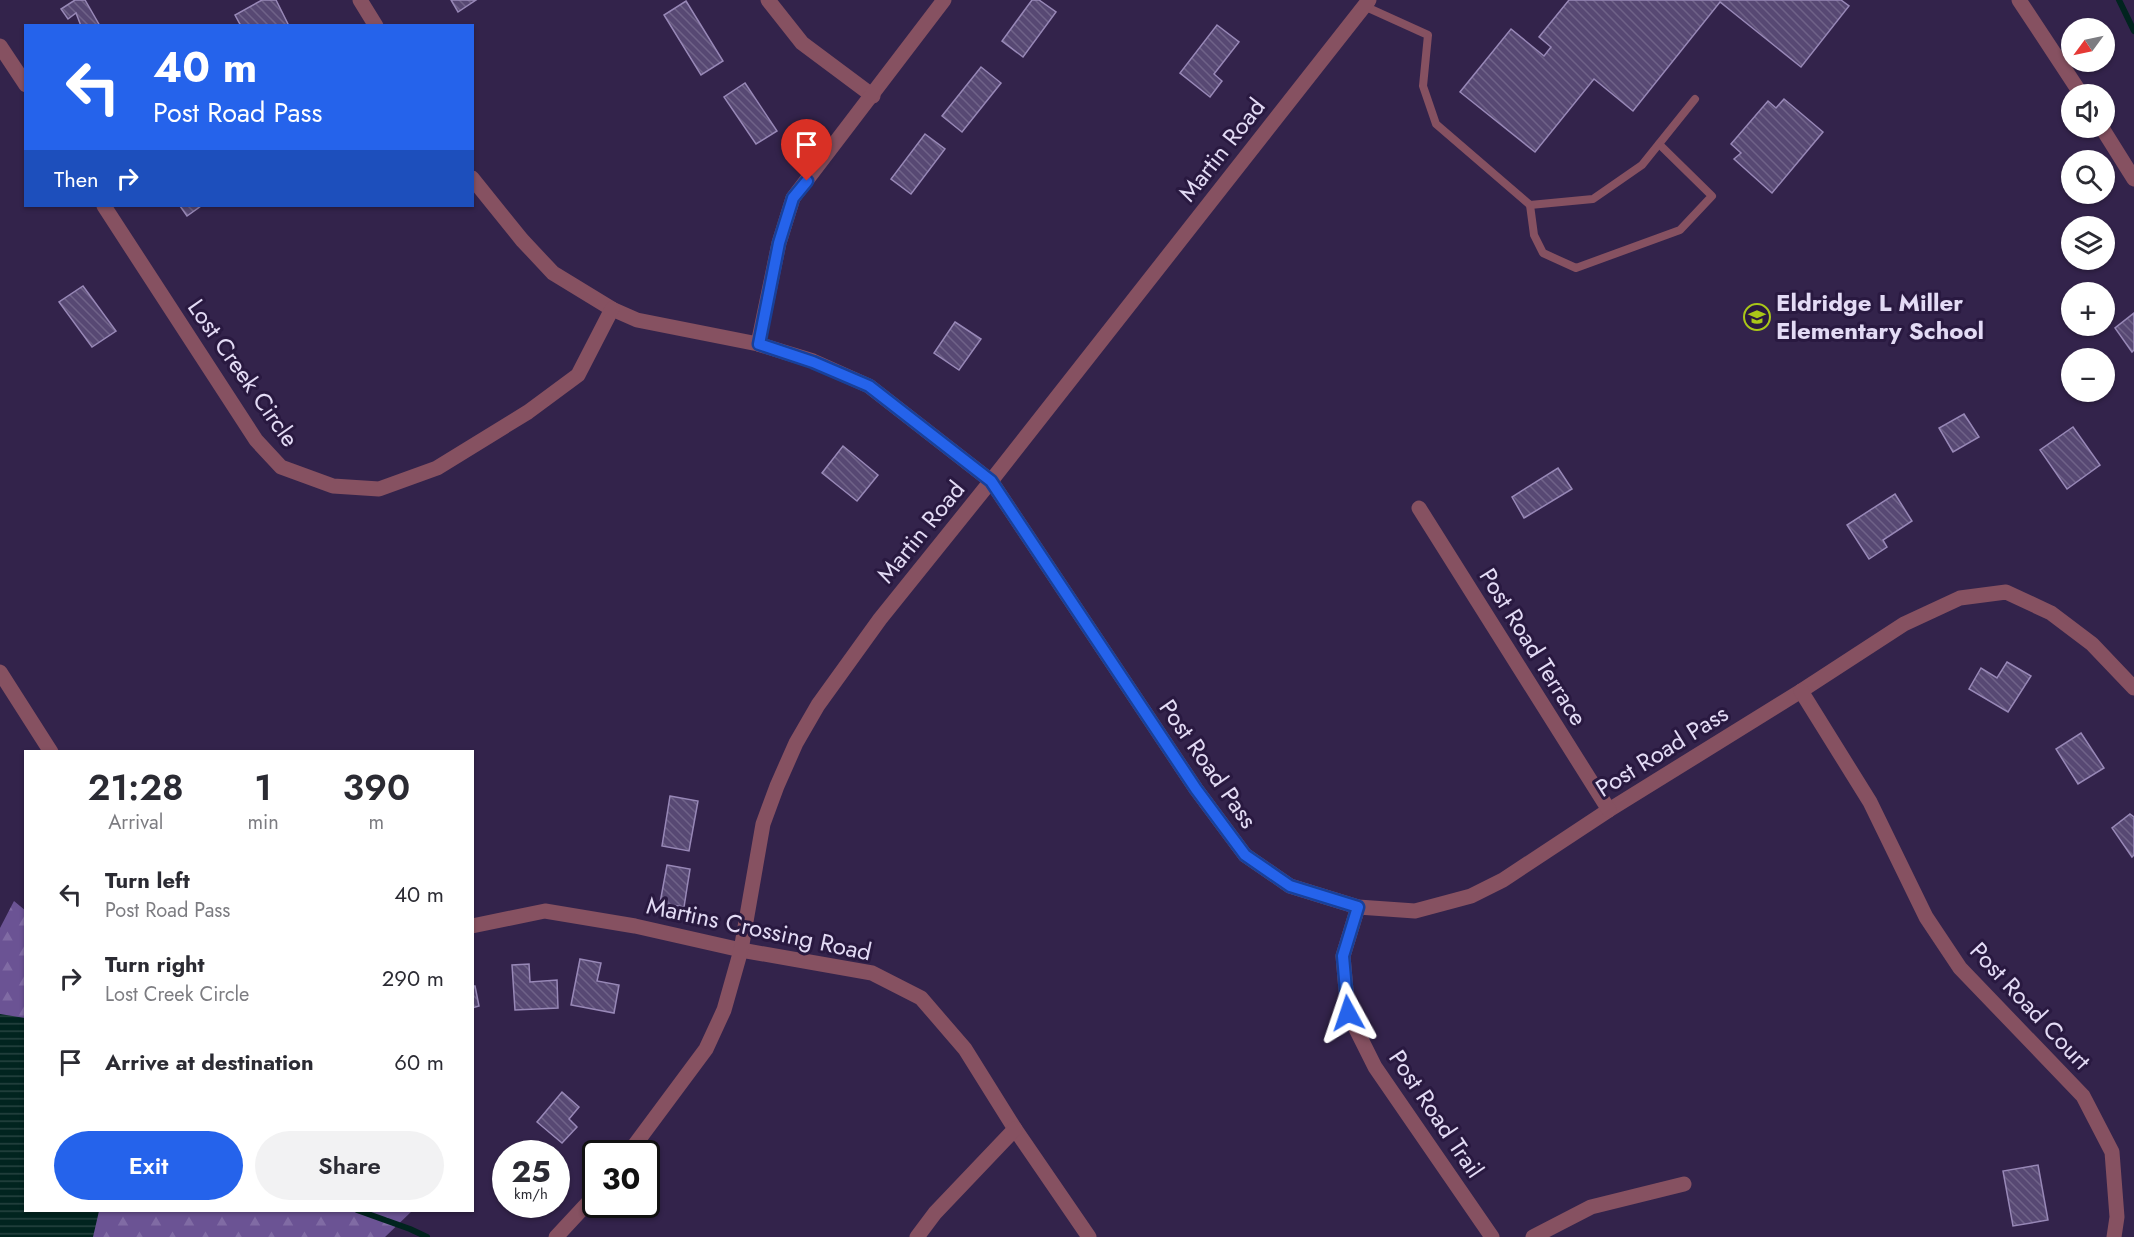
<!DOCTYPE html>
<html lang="en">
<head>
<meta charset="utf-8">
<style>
	body { margin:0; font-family:Jost,sans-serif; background:#f2f2f3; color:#2b2b33; height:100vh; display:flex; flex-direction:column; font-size:22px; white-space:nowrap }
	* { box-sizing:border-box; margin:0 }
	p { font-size:20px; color:#7c7c81 }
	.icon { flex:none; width:33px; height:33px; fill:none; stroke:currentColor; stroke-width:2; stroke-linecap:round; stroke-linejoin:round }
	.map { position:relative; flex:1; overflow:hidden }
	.drawer { position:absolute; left:24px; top:750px; width:450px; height:462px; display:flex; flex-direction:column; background:#fff; border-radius:0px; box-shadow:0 2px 4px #0004 }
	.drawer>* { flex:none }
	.banner { position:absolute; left:24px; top:24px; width:450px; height:183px; border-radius:0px; box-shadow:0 2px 4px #0004; background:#2563eb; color:#fff; overflow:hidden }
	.needle { width:39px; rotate:237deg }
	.controls { position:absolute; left:2061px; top:18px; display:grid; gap:12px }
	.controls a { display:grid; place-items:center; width:54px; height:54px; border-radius:50%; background:#fff; box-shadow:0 2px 4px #0004; font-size:30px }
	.speed { position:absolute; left:492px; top:1140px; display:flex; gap:12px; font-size:30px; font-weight:700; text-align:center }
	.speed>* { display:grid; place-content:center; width:78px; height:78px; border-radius:50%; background:#fff; box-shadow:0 2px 4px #0004; line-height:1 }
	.speed small { font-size:15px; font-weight:400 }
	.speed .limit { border:3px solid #111; border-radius:9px; background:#fff; color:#111 }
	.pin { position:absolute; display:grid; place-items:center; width:51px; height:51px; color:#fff; margin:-62px -26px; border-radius:50% 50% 50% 0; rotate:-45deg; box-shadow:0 0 6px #0007 }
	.pin .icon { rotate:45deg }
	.me { position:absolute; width:66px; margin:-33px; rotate:355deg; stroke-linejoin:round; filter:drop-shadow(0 0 4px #0008) }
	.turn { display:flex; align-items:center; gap:21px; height:126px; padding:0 30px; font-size:27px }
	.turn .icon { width:78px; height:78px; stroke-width:2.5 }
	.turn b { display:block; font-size:42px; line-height:51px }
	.then { display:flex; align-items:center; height:57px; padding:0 30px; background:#0003; gap:12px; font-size:22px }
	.eta { display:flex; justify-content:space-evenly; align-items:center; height:102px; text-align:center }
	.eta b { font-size:36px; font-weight:600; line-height:42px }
	.action { display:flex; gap:12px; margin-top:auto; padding:12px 30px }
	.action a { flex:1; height:69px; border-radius:36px; background:#2563eb; color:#fff; font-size:24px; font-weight:600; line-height:69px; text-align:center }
	.action a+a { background:#f2f2f3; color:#2b2b33 }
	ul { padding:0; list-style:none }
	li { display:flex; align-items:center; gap:18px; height:84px; padding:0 30px }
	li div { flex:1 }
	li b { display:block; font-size:22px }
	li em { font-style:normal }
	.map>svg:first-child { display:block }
</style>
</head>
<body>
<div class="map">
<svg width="2134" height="1237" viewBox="0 0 2134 1237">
	<defs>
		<pattern id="forest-firs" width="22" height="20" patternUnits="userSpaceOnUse" patternTransform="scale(1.5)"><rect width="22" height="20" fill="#6b5394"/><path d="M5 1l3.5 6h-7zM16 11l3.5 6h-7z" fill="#806ba4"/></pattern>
		<pattern id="water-rules" width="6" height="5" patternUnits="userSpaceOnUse" patternTransform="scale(1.5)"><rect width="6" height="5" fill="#01241f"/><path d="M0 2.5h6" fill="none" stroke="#264340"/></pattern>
		<pattern id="building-back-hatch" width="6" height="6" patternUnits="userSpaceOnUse" patternTransform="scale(1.5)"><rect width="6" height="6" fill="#574873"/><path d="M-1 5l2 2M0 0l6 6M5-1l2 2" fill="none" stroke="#6f6288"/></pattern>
	</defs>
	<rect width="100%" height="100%" fill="#33234b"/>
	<!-- forest -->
	<path fill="url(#forest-firs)" d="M14,901l12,10v299l386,1 -27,26h-385v-309z"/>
	<!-- water -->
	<path fill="url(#water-rules)" d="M0,1014l25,4 1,192 73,1 -6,26h-93z"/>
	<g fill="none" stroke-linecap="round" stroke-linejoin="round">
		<!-- stream -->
		<g stroke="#01241f" stroke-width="6">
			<path d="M2119,0l15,31"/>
			<path d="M357,1210l53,19 17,8"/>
		</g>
	</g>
	<!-- building -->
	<g fill="url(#building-back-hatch)" stroke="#9888b7" stroke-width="1.5">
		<path d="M75,0h10l15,26h-19l-5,-13 -8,6 -7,-10z"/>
		<path d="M262,0h14l13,26h-48l-6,-11z"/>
		<path d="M451,0h25l-18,12z"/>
		<path d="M1032,0h7l17,12 -33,45 -21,-16z"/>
		<path d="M1569,0h272l8,6 -48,61 -81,-65 -87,109 -39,-32 -59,73 -75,-60 51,-63 33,27 7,-9 -12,-10z"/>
		<path d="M686,1l37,60 -22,14 -37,-60z"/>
		<path d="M1217,25l22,17 -25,32 8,7 -12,16 -30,-24z"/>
		<path d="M981,67l20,16 -39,49 -20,-16z"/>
		<path d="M745,83l32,48 -21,13 -32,-47z"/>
		<path d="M1784,99l39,33 -51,61 -38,-34 7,-6 -10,-9 37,-43 8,7z"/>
		<path d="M925,134l20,15 -34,45 -20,-15z"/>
		<path d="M180,206h21l-14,10z"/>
		<path d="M83,286l33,45 -24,16 -33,-45z"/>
		<path d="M2134,313v37l-2,2 -17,-24z"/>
		<path d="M955,322l26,17 -22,31 -25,-17z"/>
		<path d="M1964,414l15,23 -26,15 -14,-24z"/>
		<path d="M2073,427l27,38 -33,24 -27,-39z"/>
		<path d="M843,446l35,29 -21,26 -35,-28z"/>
		<path d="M1558,468l14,21 -48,29 -12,-21z"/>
		<path d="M1895,494l17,27 -29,19 4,7 -18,12 -22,-34z"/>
		<path d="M2007,662l24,14 -23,36 -39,-23 12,-21 16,10z"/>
		<path d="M2081,733l23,35 -26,16 -22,-35z"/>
		<path d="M670,796l28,5 -9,50 -27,-5z"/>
		<path d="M2130,814l4,3v38l-2,2 -20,-29z"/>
		<path d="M667,865l23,4 -6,38 -24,-4z"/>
		<path d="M580,959l21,4 -4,18 22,4 -5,28 -43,-8z"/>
		<path d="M529,964l1,18 27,-2 1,28 -43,2 -3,-45z"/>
		<path d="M472,986h3l4,20 -7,2z"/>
		<path d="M562,1092l17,15 -10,12 8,8 -15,16 -25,-21z"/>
		<path d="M2038,1165l10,55 -35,6 -10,-55z"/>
	</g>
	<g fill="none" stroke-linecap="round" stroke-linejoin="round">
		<!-- service -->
		<g stroke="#865161" stroke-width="8">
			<path d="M1364,6l64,29 -5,51 13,38 94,81 63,-6 49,-34 53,-66"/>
			<path d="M1530,205l4,30 9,18 33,15 104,-38 32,-34 -53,-52"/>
		</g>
		<!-- minor -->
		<g stroke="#865161" stroke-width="15">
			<path d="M360,0l16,26"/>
			<path d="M768,0l34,43 71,53"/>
			<path d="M2019,0l62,94"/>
			<path d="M0,46l26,39"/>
			<path d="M2102,128l32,51"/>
			<path d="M472,178l50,62 31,33 59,36 25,11 121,24 55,17 56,25 122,95 205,308 49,66 45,31 68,21 57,4 56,-15 32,-16 106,-70 192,-119 103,-67 56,-26 46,-6 45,21 41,31 42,44"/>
			<path d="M104,206l152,234 25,27 52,19 46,3 58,-21 91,-56 50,-37 34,-66"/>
			<path d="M758,344l21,-101 14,-45 151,-198"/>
			<path d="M1419,508l190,302"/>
			<path d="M0,672l51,80"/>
			<path d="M1801,691l69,111 56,115 34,51 123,128 29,56 5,65 -3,20"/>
			<path d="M1358,907l-15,49 5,57 27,54 117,170"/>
			<path d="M472,926l73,-15 90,15 106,24 131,23 49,25 44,51 50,80 74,108"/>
			<path d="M917,1237l18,-24 80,-84"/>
			<path d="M1533,1237l58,-30 93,-23"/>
		</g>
		<!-- tertiary -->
		<g stroke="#865161" stroke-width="15">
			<path d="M628,1154l78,-105 18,-39 17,-60 22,-126 14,-38 19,-43 22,-38 62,-86 111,-138 378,-481"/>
			<path d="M556,1237l40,-43"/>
		</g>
	</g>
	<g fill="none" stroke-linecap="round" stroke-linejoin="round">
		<defs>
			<path id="route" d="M807,181l-14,17 -14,45 -20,101 54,18 56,24 122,95 205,308 49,66 45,31 68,21 -15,49 5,57"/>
		</defs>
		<!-- route casing -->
		<use href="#route" stroke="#184099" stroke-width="15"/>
		<!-- route -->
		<use href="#route" stroke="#2563eb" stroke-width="10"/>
	</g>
	<!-- icons -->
	<defs>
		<symbol id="school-ring" viewBox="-11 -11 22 22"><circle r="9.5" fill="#291940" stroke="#aac718" stroke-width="1.5"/><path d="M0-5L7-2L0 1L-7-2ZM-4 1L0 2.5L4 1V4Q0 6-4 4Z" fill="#aac718"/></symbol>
	</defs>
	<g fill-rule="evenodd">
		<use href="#school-ring" x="1742" y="302" width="30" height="30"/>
	</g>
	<g text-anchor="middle" stroke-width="6" stroke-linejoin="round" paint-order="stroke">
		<!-- street labels -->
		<g font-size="24" fill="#e3dbf5" stroke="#291940">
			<text transform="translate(1222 150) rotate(-52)" y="8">Martin Road</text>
			<text transform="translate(243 373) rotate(55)" y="8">Lost Creek Circle</text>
			<text transform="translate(921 532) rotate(-51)" y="8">Martin Road</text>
			<text transform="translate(1533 647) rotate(58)" y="8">Post Road Terrace</text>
			<text transform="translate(1662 751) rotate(-32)" y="8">Post Road Pass</text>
			<text transform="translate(1208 764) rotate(55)" y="8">Post Road Pass</text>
			<text transform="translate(759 929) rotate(12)" y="8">Martins Crossing Road</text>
			<text transform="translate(2030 1006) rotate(47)" y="8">Post Road Court</text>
			<text transform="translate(1436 1114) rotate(56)" y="8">Post Road Trail</text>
		</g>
		<!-- poi labels -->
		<g font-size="24" font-weight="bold" fill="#e3dbf5" stroke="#291940" text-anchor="start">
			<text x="1776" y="311">Eldridge L Miller<tspan x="1776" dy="28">Elementary School</tspan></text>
		</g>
	</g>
</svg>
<div class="controls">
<a><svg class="needle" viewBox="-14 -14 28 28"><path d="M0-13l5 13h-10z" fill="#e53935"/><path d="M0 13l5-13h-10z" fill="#7c7c81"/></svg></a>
<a><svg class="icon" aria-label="sound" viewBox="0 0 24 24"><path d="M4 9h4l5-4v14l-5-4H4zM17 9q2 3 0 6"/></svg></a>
<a><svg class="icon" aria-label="search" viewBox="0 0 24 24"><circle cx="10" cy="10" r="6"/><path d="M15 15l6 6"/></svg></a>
<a><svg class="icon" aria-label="layers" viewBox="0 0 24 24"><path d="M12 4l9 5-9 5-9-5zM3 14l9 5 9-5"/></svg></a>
<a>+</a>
<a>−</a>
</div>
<div class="speed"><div>25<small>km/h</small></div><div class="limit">30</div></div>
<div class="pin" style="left:807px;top:181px;background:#d93025"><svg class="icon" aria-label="arrive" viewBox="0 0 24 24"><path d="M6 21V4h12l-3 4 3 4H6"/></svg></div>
<svg class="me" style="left:1348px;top:1013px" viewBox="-20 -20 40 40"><path d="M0-17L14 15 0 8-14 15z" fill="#2563eb" stroke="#fff" stroke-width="4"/></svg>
<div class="banner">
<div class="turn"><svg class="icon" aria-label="left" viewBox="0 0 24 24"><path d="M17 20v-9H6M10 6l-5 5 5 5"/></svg><div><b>40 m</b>Post Road Pass</div></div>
<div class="then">Then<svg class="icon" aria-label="right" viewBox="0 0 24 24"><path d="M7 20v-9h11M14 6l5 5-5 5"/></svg></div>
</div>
<section class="drawer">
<div class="eta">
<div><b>21:28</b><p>Arrival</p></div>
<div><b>1</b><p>min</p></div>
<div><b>390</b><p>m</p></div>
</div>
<ul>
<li><svg class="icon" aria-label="left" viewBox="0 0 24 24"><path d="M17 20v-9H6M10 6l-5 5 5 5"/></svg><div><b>Turn left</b><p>Post Road Pass</p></div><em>40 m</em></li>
<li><svg class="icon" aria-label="right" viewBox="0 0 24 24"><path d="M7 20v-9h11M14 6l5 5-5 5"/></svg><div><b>Turn right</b><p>Lost Creek Circle</p></div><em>290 m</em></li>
<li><svg class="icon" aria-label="arrive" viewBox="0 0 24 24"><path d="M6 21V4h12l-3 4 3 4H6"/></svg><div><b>Arrive at destination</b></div><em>60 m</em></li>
</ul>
<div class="action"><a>Exit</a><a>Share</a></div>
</section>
</div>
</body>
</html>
